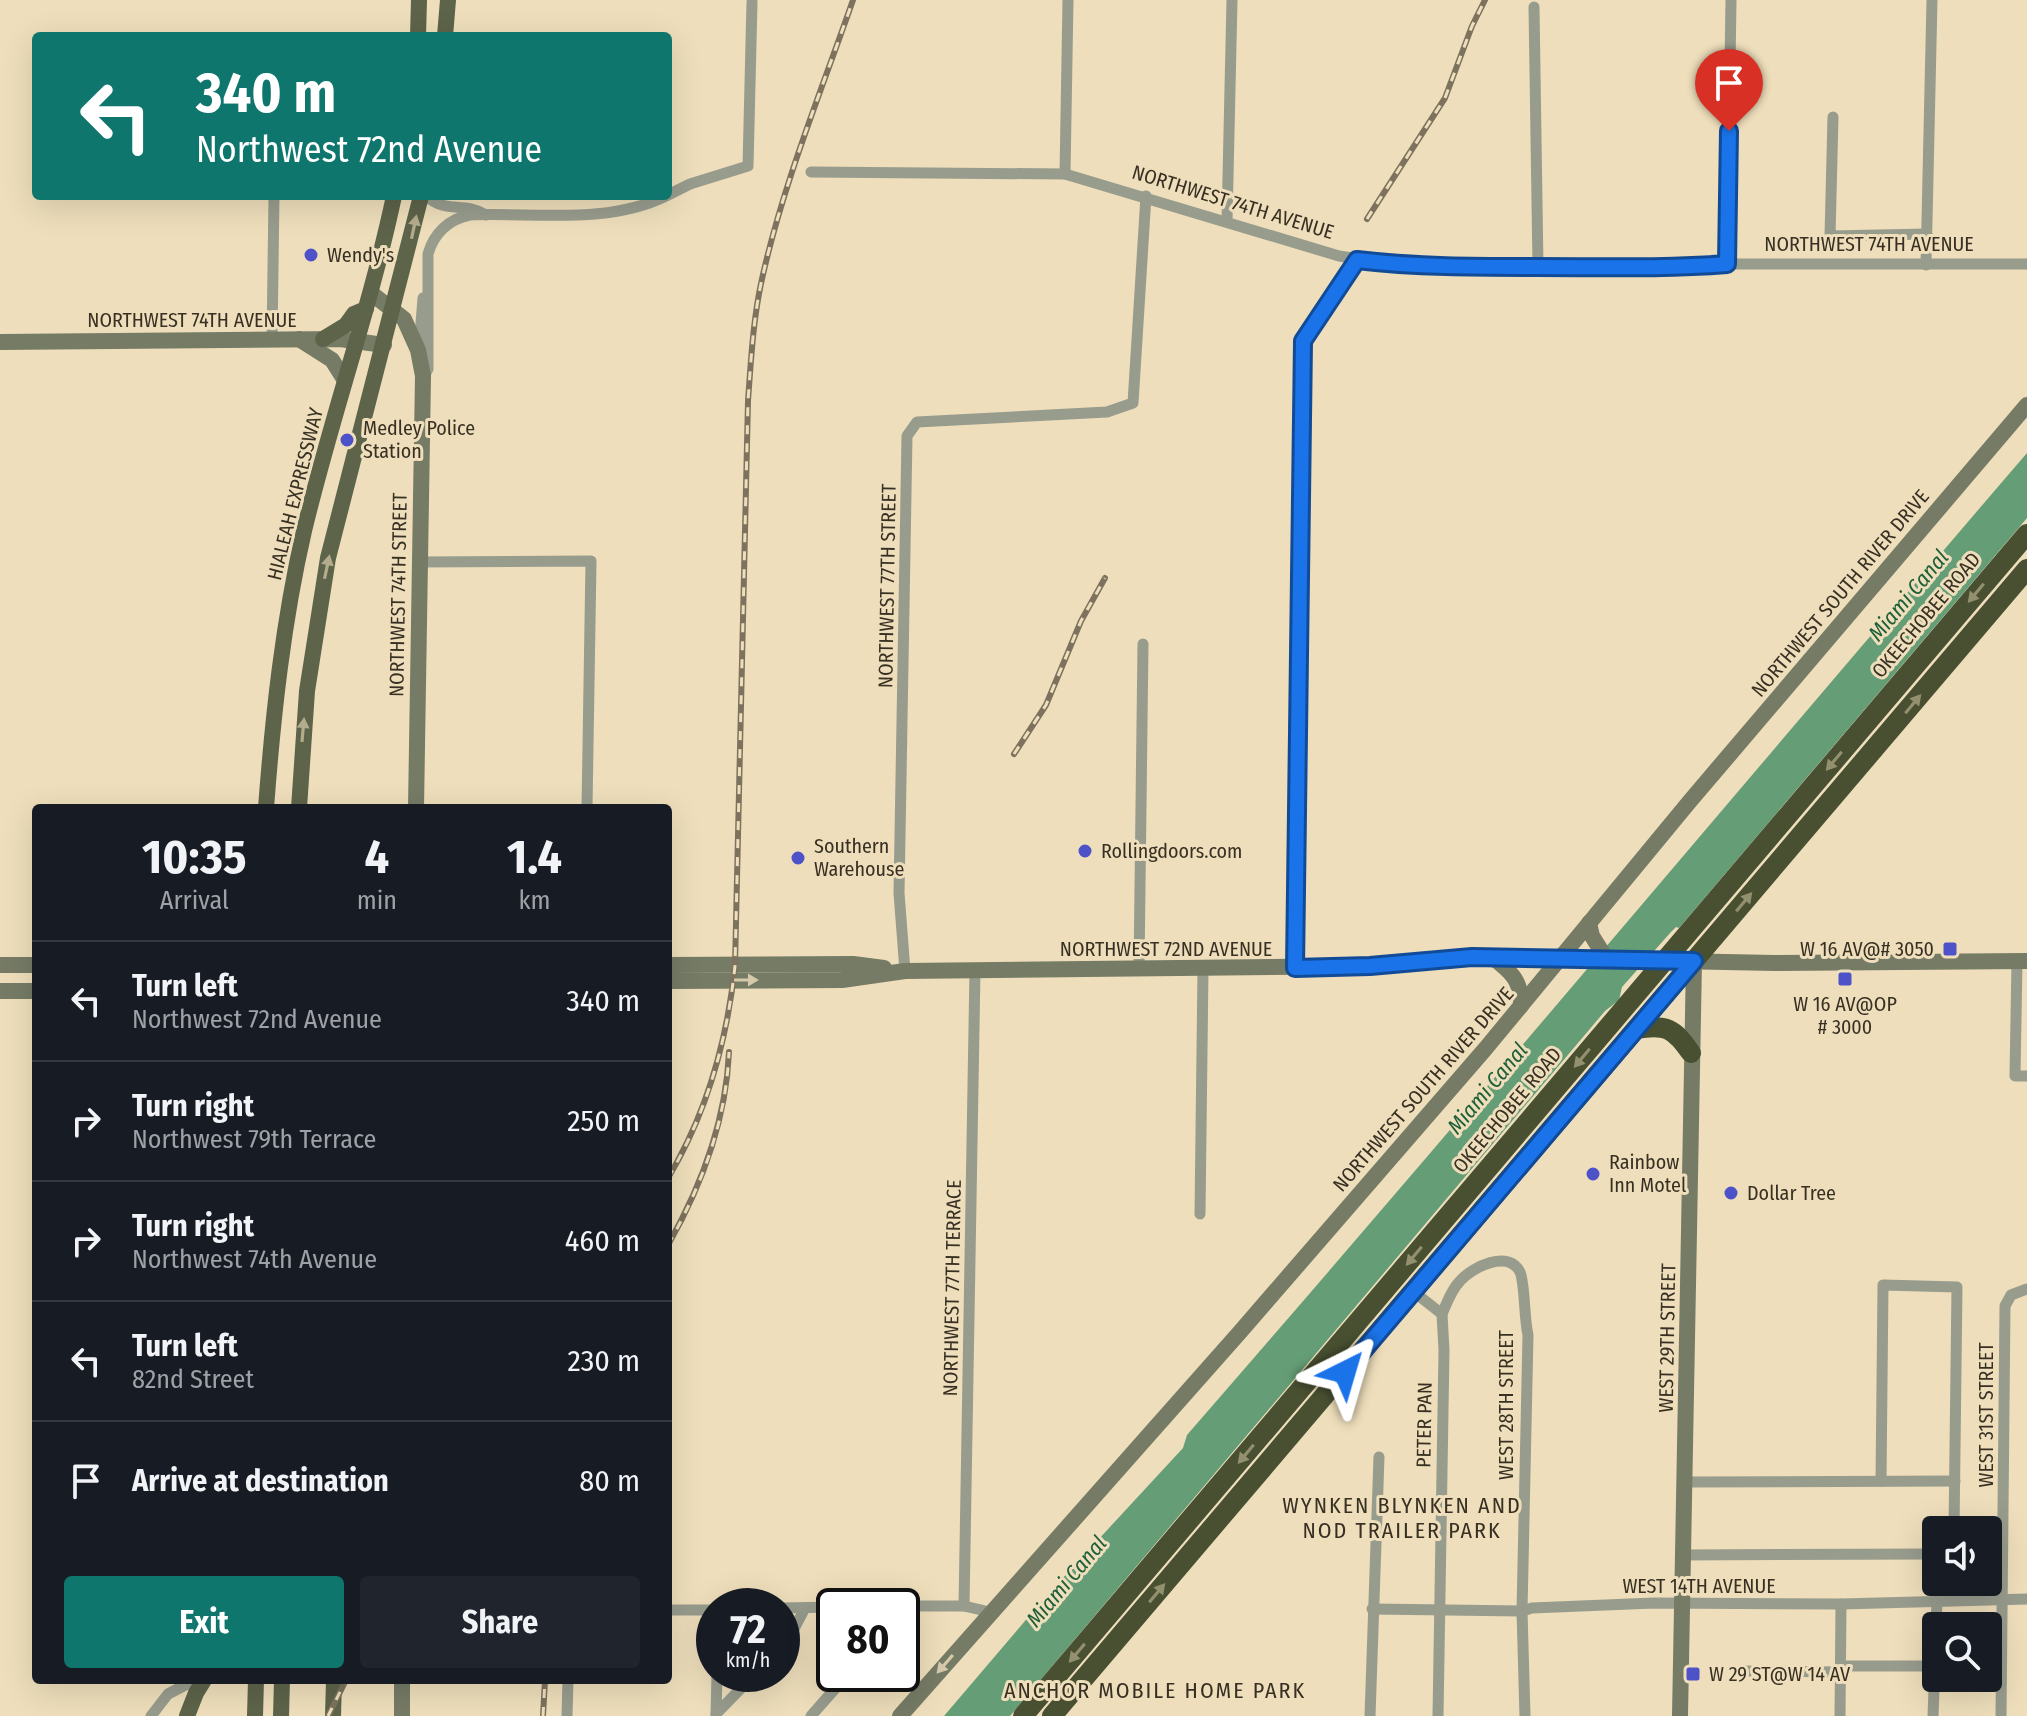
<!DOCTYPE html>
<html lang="en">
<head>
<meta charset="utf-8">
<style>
	body { margin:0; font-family:"Fira Sans Condensed",sans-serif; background:#20242c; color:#f1f3f6; height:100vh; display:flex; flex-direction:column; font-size:30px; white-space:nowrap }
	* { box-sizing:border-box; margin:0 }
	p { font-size:26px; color:#9ea1a6 }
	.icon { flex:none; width:44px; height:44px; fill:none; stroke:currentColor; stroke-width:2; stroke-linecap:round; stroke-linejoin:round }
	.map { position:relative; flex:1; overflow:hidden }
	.side { position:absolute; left:32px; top:804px; width:640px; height:880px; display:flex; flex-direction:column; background:#171b24; border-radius:8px; box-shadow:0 8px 32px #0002 }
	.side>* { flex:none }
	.banner { position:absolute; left:32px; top:32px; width:640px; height:168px; border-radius:8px; box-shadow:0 8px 32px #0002; background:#0f766e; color:#fff; overflow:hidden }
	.controls { position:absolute; left:1922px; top:1516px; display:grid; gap:16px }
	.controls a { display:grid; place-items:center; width:80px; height:80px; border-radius:8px; background:#171b24; box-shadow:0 8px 32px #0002; font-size:40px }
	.speed { position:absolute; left:696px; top:1588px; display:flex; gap:16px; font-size:40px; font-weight:700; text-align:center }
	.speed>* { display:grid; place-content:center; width:104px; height:104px; border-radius:50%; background:#171b24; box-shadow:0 8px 32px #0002; line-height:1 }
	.speed small { font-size:20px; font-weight:400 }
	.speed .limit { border:4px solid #111; border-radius:12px; background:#fff; color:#111 }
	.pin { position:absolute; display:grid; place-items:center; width:68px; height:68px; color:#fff; margin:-82px -34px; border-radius:50% 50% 50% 0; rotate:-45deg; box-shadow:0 0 8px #0007 }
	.pin .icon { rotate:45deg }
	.me { position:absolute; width:88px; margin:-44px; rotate:40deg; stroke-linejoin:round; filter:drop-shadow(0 0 6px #0008) }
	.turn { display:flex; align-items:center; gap:28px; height:168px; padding:0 32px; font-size:36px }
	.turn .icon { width:104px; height:104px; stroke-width:2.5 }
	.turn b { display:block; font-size:56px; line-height:68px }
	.eta { display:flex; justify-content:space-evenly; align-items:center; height:136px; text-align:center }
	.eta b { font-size:48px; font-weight:700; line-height:56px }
	.button { display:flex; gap:16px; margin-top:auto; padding:16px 32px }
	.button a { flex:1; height:92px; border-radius:8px; background:#0f766e; color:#fff; font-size:32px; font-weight:700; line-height:92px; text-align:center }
	.button a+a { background:#20242c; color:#f1f3f6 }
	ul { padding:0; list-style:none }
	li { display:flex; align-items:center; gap:24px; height:120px; padding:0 32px; border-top:2px solid #363941 }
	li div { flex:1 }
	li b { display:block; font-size:30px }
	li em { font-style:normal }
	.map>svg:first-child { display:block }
</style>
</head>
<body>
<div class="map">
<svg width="2027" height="1716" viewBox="0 0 2027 1716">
	<rect width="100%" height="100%" fill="#eedebb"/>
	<!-- water -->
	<path fill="#649d76" d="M2027,453v65l-348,410 -3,-1 -5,5 -49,55 -3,13 -14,11 -595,705h-66l104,-122 135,-146 4,-13c284,-326 559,-655 840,-982z"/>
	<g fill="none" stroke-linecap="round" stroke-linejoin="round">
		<!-- street -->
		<g stroke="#989c8d" stroke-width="11">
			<path d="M1534,7l4,260"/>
			<path d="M1833,117l-3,119 97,-2"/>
			<path d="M811,172l254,2 274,82 69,10 271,1 48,-3h300"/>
			<path d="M1065,174l3,-174"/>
			<path d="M668,195l22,-11 58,-18 4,-164"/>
			<path d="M426,196c21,18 37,5 60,19"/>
			<path d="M1227,221l5,-221"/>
			<path d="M1727,264l4,-264"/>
			<path d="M1926,265l6,-265"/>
			<path d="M272,340l2,-144"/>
			<path d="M419,349l4,-51"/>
			<path d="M424,376l4,-7v-115c6,-21 21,-35 42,-39 64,-3 137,10 196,-19"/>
			<path d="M419,562l172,-1 -4,247"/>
			<path d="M2017,961l-2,115h12"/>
			<path d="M1295,968l8,-627 54,-81"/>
			<path d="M1139,969l4,-325"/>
			<path d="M905,971l-6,-78 8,-457 10,-14 190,-10 26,-9 13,-207"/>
			<path d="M1200,1214l3,-245"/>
			<path d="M1414,1292l28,22"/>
			<path d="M1442,1314c5,-11 9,-24 18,-33 12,-14 49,-32 60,-9 5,11 4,47 8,63l-6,276 3,105"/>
			<path d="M1881,1481l2,-196 74,2 -3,243"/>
			<path d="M1684,1482l271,-1"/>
			<path d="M1682,1555l254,-1"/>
			<path d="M902,1606h62l26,6"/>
			<path d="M964,1606l11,-636"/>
			<path d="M782,1608l52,-1"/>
			<path d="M1372,1609l150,2 10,-3 122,-5 187,1 186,-5"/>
			<path d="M668,1610h46"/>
			<path d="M1936,1626l1,-25"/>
			<path d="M782,1642l13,-15 10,-19"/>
			<path d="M1841,1666h94"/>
			<path d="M1741,1671l99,1"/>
			<path d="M716,1714l39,-40"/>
			<path d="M716,1715l1,-41"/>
			<path d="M151,1716l17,-22 27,-14"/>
			<path d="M567,1716l1,-36"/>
			<path d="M811,1716l37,-42"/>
			<path d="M1370,1716l9,-259"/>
			<path d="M1438,1716l6,-366 -2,-36"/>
			<path d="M1840,1716l1,-112"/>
			<path d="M1933,1716l3,-79"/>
			<path d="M2001,1716l4,-410 6,-11 16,-6"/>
		</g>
		<!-- secondary -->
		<g stroke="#757b65" stroke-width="16">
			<path d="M371,293l33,26 14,31 5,26 -7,432"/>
			<path d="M299,339l33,21 12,19"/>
			<path d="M0,342l340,-3 44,6"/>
			<path d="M1589,923l3,13 15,24"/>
			<path d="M1492,957c18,14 30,23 29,49"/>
			<path d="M0,965h36"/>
			<path d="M668,965l185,-1 31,4"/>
			<path d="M668,981l174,-1 63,-9 465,-5 102,-9 303,6 252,-2"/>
			<path d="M0,991h36"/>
			<path d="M402,1716v-36"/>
			<path d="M900,1716l340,-384 246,-284 204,-247 337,-396"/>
			<path d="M1680,1716l14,-755"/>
		</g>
		<!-- primary -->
		<g stroke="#5d6449" stroke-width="16">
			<path d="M418,36l1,-36"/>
			<path d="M445,36l3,-36"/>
			<path d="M323,339l23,-14 8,-11 12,-5"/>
			<path d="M266,808c7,-93 17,-186 38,-277 27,-113 66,-222 90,-335"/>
			<path d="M299,808l8,-117 21,-133 93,-362"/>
			<path d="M187,1716l9,-23 8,-13"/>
			<path d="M255,1716l1,-36"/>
			<path d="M281,1716l1,-36"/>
			<path d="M333,1716l1,-36"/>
		</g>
		<!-- highway -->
		<g stroke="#485031" stroke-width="20">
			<path d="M1636,1029c30,-5 38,-1 55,24"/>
			<path d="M1023,1716l1004,-1182"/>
			<path d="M1052,1716l975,-1147"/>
		</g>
		<defs>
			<g id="rail">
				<path d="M1367,219l78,-121 27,-72 13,-26"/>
				<path d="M1014,754l32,-49 35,-84 24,-43"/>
				<path d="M668,1178c39,-65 59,-137 67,-212l13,-565c3,-41 5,-82 14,-122 21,-95 59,-187 91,-279"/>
				<path d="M668,1245c34,-60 58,-123 61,-193"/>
				<path d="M328,1716l18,-36"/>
				<path d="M543,1716l2,-36"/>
			</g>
		</defs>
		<!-- rail casing -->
		<use href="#rail" stroke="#7c725d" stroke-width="6"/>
		<!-- rail -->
		<use href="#rail" stroke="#eedebb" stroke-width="3" stroke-dasharray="9" stroke-linecap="butt"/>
	</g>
	<!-- one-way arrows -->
	<defs><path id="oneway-solid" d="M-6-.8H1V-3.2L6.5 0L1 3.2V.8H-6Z" transform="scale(2)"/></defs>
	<g fill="#b4ad8d">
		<use href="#oneway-solid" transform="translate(414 227) rotate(-78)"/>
		<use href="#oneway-solid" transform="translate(327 567) rotate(-78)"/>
		<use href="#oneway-solid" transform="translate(303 730) rotate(-85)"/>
	</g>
	<g fill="#93906f">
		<use href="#oneway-solid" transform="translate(1976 593) rotate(130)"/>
		<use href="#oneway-solid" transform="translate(1913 704) rotate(-50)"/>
		<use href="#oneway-solid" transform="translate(1834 761) rotate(130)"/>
		<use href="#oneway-solid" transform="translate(1744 902) rotate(-50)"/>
		<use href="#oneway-solid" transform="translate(1582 1058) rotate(130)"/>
		<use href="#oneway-solid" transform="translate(1414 1256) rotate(130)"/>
		<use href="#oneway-solid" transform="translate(1246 1454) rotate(130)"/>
		<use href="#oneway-solid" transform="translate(1157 1593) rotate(-50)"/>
		<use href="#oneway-solid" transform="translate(1077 1653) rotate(130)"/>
	</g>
	<g fill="#d6caaa">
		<use href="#oneway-solid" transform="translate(746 980)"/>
		<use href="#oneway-solid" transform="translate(945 1664) rotate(131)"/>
	</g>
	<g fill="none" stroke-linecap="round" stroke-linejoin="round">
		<defs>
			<path id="route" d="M1345,1372l349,-411 -222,-4 -102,9 -75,2 8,-627 54,-81c59,7 119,7 179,7 64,0 128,2 191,-3l2,-133"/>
		</defs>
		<!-- route casing -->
		<use href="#route" stroke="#114b97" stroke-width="20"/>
		<!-- route -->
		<use href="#route" stroke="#1a73e8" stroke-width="14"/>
	</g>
	<!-- markers -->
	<g fill="#4d52c8" stroke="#eedebb" stroke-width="3">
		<circle cx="311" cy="255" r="8"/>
		<circle cx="347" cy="440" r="8"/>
		<circle cx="1085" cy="851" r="8"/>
		<circle cx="798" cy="858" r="8"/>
		<rect x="1942" y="941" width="16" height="16" rx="4"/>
		<rect x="1837" y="971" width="16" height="16" rx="4"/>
		<circle cx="1593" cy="1174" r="8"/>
		<circle cx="1731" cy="1193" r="8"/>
		<rect x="1685" y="1666" width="16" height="16" rx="4"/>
	</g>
	<g text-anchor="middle" stroke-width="6" stroke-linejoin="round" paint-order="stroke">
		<!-- street labels -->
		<g font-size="20" fill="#373023" stroke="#eedebb">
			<text transform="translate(1233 202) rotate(17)" y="7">NORTHWEST 74TH AVENUE</text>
			<text x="1869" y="251">NORTHWEST 74TH AVENUE</text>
			<text x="192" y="327">NORTHWEST 74TH AVENUE</text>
			<text transform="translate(295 494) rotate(-76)" y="7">HIALEAH EXPRESSWAY</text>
			<text transform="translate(887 586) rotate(-89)" y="7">NORTHWEST 77TH STREET</text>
			<text transform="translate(1840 593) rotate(-50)" y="7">NORTHWEST SOUTH RIVER DRIVE</text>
			<text transform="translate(398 595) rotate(-89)" y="7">NORTHWEST 74TH STREET</text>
			<text transform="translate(1926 615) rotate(-50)" y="7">OKEECHOBEE ROAD</text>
			<text x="1166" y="956">NORTHWEST 72ND AVENUE</text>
			<text transform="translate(1423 1089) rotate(-49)" y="7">NORTHWEST SOUTH RIVER DRIVE</text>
			<text transform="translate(1507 1110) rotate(-50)" y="7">OKEECHOBEE ROAD</text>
			<text transform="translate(952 1288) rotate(-89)" y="7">NORTHWEST 77TH TERRACE</text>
			<text transform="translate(1667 1338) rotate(-89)" y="7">WEST 29TH STREET</text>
			<text transform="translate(1506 1405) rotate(-90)" y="7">WEST 28TH STREET</text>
			<text transform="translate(1986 1415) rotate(-90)" y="7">WEST 31ST STREET</text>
			<text transform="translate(1424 1425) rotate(-89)" y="7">PETER PAN</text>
			<text x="1699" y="1593">WEST 14TH AVENUE</text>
		</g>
		<!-- poi labels -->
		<g font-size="20" fill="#373023" stroke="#eedebb" text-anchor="start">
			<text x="327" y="262">Wendy's</text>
			<text x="363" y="435">Medley Police<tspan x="363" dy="23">Station</tspan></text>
			<text x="814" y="853">Southern<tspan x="814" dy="23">Warehouse</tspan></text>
			<text x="1101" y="858">Rollingdoors.com</text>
			<text x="1934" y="956" text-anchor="end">W 16 AV@# 3050</text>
			<text x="1845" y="1011" text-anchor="middle">W 16 AV@OP<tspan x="1845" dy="23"># 3000</tspan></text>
			<text x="1609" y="1169">Rainbow<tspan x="1609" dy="23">Inn Motel</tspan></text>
			<text x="1747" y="1200">Dollar Tree</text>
			<text x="1709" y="1681">W 29 ST@W 14 AV</text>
		</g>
		<!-- water labels -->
		<g font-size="22" font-style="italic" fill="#1d5f38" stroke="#eedebb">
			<text transform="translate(1908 595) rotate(-50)" y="8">Miami Canal</text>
			<text transform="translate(1487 1088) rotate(-50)" y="8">Miami Canal</text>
			<text transform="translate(1066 1581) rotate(-50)" y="8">Miami Canal</text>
		</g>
		<!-- neighbourhood labels -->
		<g font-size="22" letter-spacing="2" fill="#373023" stroke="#eedebb">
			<text x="1402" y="1513">WYNKEN BLYNKEN AND<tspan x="1402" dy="25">NOD TRAILER PARK</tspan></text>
			<text x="1155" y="1698">ANCHOR MOBILE HOME PARK</text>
		</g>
	</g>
</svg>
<div class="controls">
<a><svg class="icon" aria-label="sound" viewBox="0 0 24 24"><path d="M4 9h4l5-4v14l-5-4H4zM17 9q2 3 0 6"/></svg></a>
<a><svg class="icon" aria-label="search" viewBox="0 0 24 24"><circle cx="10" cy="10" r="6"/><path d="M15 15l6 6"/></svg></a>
</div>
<div class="speed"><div>72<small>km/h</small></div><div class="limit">80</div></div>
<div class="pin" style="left:1729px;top:131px;background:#d93025"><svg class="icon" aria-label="arrive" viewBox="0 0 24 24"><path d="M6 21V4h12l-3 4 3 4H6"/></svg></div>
<svg class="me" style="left:1345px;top:1372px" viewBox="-20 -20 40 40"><path d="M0-17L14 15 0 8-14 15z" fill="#1a73e8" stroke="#fff" stroke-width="4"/></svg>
<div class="banner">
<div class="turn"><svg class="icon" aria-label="left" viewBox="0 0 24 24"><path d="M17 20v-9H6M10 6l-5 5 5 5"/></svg><div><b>340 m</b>Northwest 72nd Avenue</div></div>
</div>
<section class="side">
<div class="eta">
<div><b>10:35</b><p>Arrival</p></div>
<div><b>4</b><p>min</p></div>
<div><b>1.4</b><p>km</p></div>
</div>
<ul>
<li><svg class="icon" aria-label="left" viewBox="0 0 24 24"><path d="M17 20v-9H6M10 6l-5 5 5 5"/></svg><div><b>Turn left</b><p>Northwest 72nd Avenue</p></div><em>340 m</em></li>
<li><svg class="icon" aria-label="right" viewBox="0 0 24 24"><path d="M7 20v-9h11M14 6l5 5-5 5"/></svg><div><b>Turn right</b><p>Northwest 79th Terrace</p></div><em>250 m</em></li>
<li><svg class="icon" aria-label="right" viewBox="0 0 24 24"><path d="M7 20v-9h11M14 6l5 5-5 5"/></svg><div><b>Turn right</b><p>Northwest 74th Avenue</p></div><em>460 m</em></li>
<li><svg class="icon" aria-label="left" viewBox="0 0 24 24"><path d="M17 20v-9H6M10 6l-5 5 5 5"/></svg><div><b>Turn left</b><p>82nd Street</p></div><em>230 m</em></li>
<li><svg class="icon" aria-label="arrive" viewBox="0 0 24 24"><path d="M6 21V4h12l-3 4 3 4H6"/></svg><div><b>Arrive at destination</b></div><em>80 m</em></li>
</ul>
<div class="button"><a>Exit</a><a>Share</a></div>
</section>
</div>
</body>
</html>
